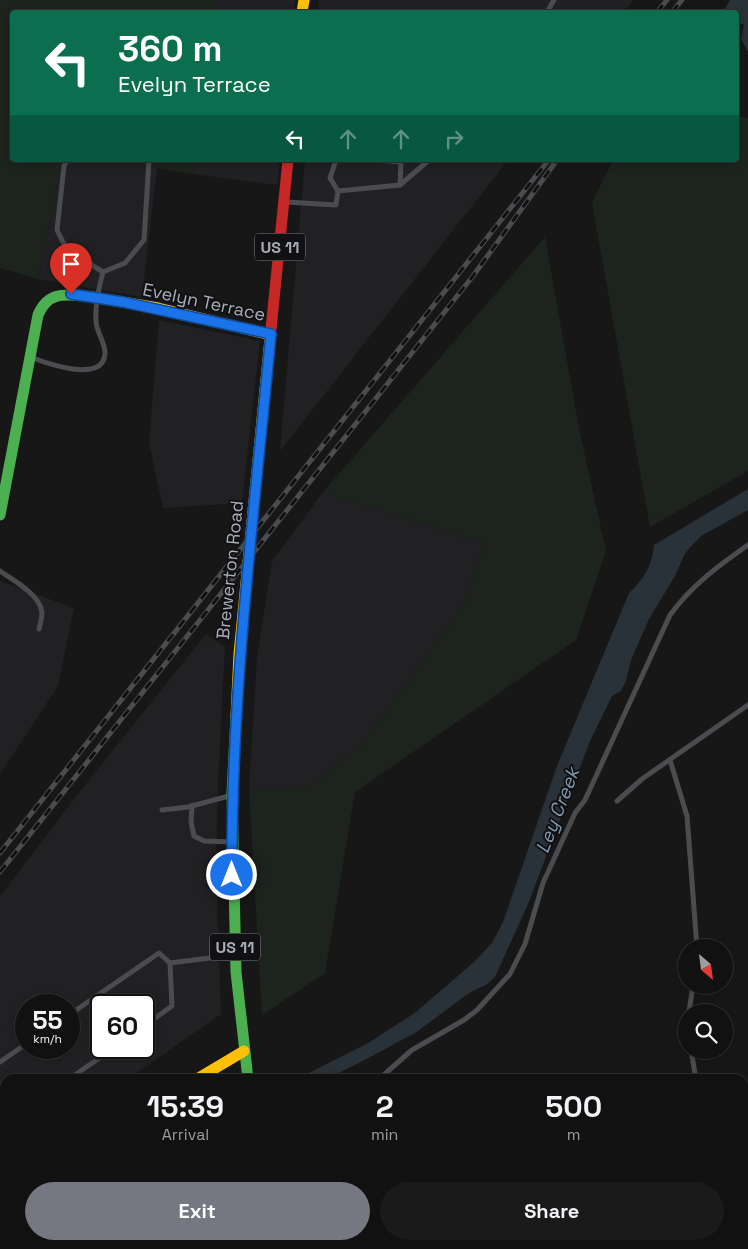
<!DOCTYPE html>
<html lang="en">
<head>
<meta charset="utf-8">
<style>
	body { margin:0; font-family:"Space Grotesk",sans-serif; background:#1a1a1a; color:#f1f3f6; height:100vh; display:flex; flex-direction:column; font-size:19px; white-space:nowrap }
	* { box-sizing:border-box; margin:0 }
	p { font-size:16px; color:#9c9d9f }
	.icon { flex:none; width:28px; height:28px; fill:none; stroke:currentColor; stroke-width:2; stroke-linecap:round; stroke-linejoin:round }
	.map { position:relative; flex:1; overflow:hidden }
	.sheet { position:absolute; left:0px; top:1074px; width:749px; height:176px; display:flex; flex-direction:column; background:#111; border-radius:15px 15px 0 0; box-shadow:0 2px 8px #0003,0 0 0 1px #303131 }
	.sheet>* { flex:none }
	.top-card { position:absolute; left:10px; top:10px; width:729px; height:152px; border-radius:5px; box-shadow:0 2px 8px #0003,0 0 0 1px #303131; background:#0b6e4f; color:#fff; overflow:hidden }
	.needle { width:32px; rotate:152deg }
	.buttons { position:absolute; left:678px; top:939px; display:grid; gap:10px }
	.buttons a { display:grid; place-items:center; width:55px; height:55px; border-radius:50%; background:#111; box-shadow:0 2px 8px #0003,0 0 0 1px #303131; font-size:25px }
	.speed { position:absolute; left:15px; top:994px; display:flex; gap:10px; font-size:25px; font-weight:700; text-align:center }
	.speed>* { display:grid; place-content:center; width:65px; height:65px; border-radius:50%; background:#111; box-shadow:0 2px 8px #0003,0 0 0 1px #303131; line-height:1 }
	.speed small { font-size:12px; font-weight:400 }
	.speed .limit { border:2px solid #111; border-radius:8px; background:#fff; color:#111 }
	.pin { position:absolute; display:grid; place-items:center; width:42px; height:42px; color:#fff; margin:-51px -21px; border-radius:50% 50% 50% 0; rotate:-45deg; box-shadow:0 0 5px #0007 }
	.pin .icon { rotate:45deg }
	.me { position:absolute; width:55px; margin:-28px; rotate:0deg; stroke-linejoin:round; filter:drop-shadow(0 0 4px #0008) }
	.turn { display:flex; align-items:center; gap:18px; height:105px; padding:0 25px; font-size:22px }
	.turn .icon { width:65px; height:65px; stroke-width:2.5 }
	.turn b { display:block; font-size:35px; line-height:42px }
	.lanes { display:flex; align-items:center; height:48px; padding:0 25px; background:#0003; justify-content:center; gap:25px; direction:ltr }
	.lanes .off { opacity:.35 }
	.eta { display:flex; justify-content:space-evenly; align-items:center; height:85px; text-align:center }
	.eta b { font-size:30px; font-weight:800; line-height:35px }
	.button { display:flex; gap:10px; margin-top:auto; padding:10px 25px }
	.button a { flex:1; height:58px; border-radius:30px; background:#757880; color:#fff; font-size:20px; font-weight:800; line-height:58px; text-align:center }
	.button a+a { background:#1a1a1a; color:#f1f3f6 }
	.map>svg:first-child { display:block }
</style>
</head>
<body>
<div class="map">
<svg width="748" height="1249" viewBox="0 0 748 1249">
	<rect width="100%" height="100%" fill="#171717"/>
	<!-- built -->
	<g fill="#212123" fill-rule="evenodd">
		<path d="M213,0h82l-1,12h-83z"/>
		<path d="M319,0h314l-9,12h-306z"/>
		<path d="M62,160h96l-16,137 -104,-18z"/>
		<path d="M194,160h86l-3,25 -84,-11z"/>
		<path d="M305,160h203l-228,291z"/>
		<path d="M159,320l101,21 -18,162 -79,5 -14,-65z"/>
		<path d="M323,492l161,52 -19,59 -102,140 -53,43 -61,4 8,-132 15,-97z"/>
		<path d="M0,581l74,27 -16,78 -58,88z"/>
		<path d="M206,634l19,13 -7,134 -2,92 5,141 -93,65h-123v86l-5,3v-272l92,-120zM26,1005h43v43h-43zM101,1005h43v43h-43z"/>
		<path d="M287,1245h124l1,4h-125z"/>
	</g>
	<!-- green -->
	<g fill="#1d241e">
		<path d="M0,0h213l-2,12h-104l-15,-2 -1,2h-79v148h50l-24,119 -38,-11z"/>
		<path d="M736,115l12,3v353l-98,56 -58,-324 21,-43h123z"/>
		<path d="M158,160h36l-1,14 -36,-6z"/>
		<path d="M545,237l34,191 27,123 -30,89 -221,152 -30,181 -63,42 -13,-225 61,-4 53,-43 102,-140 19,-59 -161,-52z"/>
	</g>
	<!-- water -->
	<g fill="#2a3239">
		<path d="M730,0h18v52l-7,-13 3,-14 -8,-3v-10h-13z"/>
		<path d="M748,489v21l-47,26 -16,17 -10,23 -26,43 -18,41 -5,21 -5,10 -9,5 -22,45 -62,163 -33,73 -9,8 -14,6 -57,42 -56,30 -33,16h-29l73,-37 46,-30 58,-50 18,-19 11,-21 54,-156 72,-173c15,-14 23,-27 25,-48z"/>
	</g>
	<g fill="none" stroke-linecap="round" stroke-linejoin="round">
		<!-- lane -->
		<g stroke="#4b4c50" stroke-width="5">
			<path d="M547,12l7,-12"/>
			<path d="M67,160l-3,6 -7,64 10,20 36,22"/>
			<path d="M336,160l-6,18 8,13"/>
			<path d="M375,160l26,2 -1,23"/>
			<path d="M287,202l49,3 2,-14 62,-6 29,-25"/>
			<path d="M30,357c16,6 73,27 75,-3 1,-11 -9,-22 -9,-33 -1,-17 3,-33 7,-49l22,-9 19,-23 5,-80"/>
			<path d="M0,571c13,9 41,24 42,42 0,5 -2,11 -3,16"/>
			<path d="M670,760l17,56 10,132"/>
			<path d="M617,801l25,-22 106,-74"/>
			<path d="M192,806l-1,16 3,14 10,5 27,1"/>
			<path d="M162,810l26,-3 41,-11"/>
			<path d="M170,963l64,-8"/>
			<path d="M689,1012l4,-27"/>
			<path d="M69,1015l90,-62 11,10 2,43 -28,20"/>
			<path d="M691,1050l5,29"/>
			<path d="M0,1062l26,-18"/>
			<path d="M69,1079l45,-31"/>
			<path d="M379,1079l33,-29 52,-30 13,-10 33,-36 15,-30 18,-61 32,-70 10,-13 85,-185c22,-30 48,-49 78,-70"/>
			<path d="M744,1105h4"/>
			<path d="M0,1127l5,-3"/>
			<path d="M298,1245l1,4"/>
			<path d="M518,1245l2,4"/>
			<path d="M569,1249l6,-4"/>
		</g>
		<!-- fast -->
		<g stroke="#4caf50" stroke-width="11">
			<path d="M0,515l38,-200c11,-26 30,-20 54,-18"/>
			<path d="M236,716l-4,77 4,179 12,107"/>
		</g>
		<!-- slow -->
		<g stroke="#ffc107" stroke-width="11">
			<path d="M302,12l2,-12"/>
			<path d="M92,297l66,11 113,27"/>
			<path d="M236,716l3,-62 31,-315"/>
			<path d="M197,1079l47,-28"/>
			<path d="M0,1226l5,-5"/>
			<path d="M268,1245v4"/>
		</g>
		<!-- jam -->
		<path stroke="#c62828" stroke-width="11" d="M270,339l18,-179"/>
		<defs>
			<g id="rail">
				<path d="M657,12l10,-12"/>
				<path d="M672,12l10,-12"/>
				<path d="M0,853l547,-691"/>
				<path d="M0,872l473,-596 84,-116"/>
			</g>
		</defs>
		<!-- rail casing -->
		<use href="#rail" stroke="#4b4c4f" stroke-width="5"/>
		<!-- rail -->
		<use href="#rail" stroke="#111113" stroke-width="3" stroke-dasharray="9" stroke-linecap="butt"/>
	</g>
	<g fill="none" stroke-linecap="round" stroke-linejoin="round">
		<defs>
			<path id="route" d="M71,294l52,8 148,32c-17,180 -40,360 -39,541"/>
		</defs>
		<!-- route casing -->
		<use href="#route" stroke="#114b97" stroke-width="12"/>
		<!-- route -->
		<use href="#route" stroke="#1a73e8" stroke-width="9"/>
	</g>
	<g text-anchor="middle" stroke-width="4" stroke-linejoin="round" paint-order="stroke">
		<!-- shield labels -->
		<g fill="#111113" stroke="#7b7e86" stroke-width="1">
			<rect x="255" y="233.5" width="50" height="27" rx="4"/>
			<rect x="210" y="933.5" width="50" height="27" rx="4"/>
		</g>
		<g font-size="16" font-weight="bold" fill="#a8adb8">
			<text x="280" y="253">US 11</text>
			<text x="235" y="953">US 11</text>
		</g>
		<!-- street labels -->
		<g font-size="18" fill="#a8adb8" stroke="#111113">
			<text transform="translate(204 302) rotate(12)" y="6">Evelyn Terrace</text>
			<text transform="translate(230 570) rotate(-84)" y="6">Brewerton Road</text>
		</g>
		<!-- water labels -->
		<g font-size="19" font-style="italic" fill="#7f9bb3" stroke="#111113">
			<text transform="translate(557 810) rotate(-69)" y="7">Ley Creek</text>
		</g>
	</g>
</svg>
<div class="buttons">
<a><svg class="needle" viewBox="-14 -14 28 28"><path d="M0-13l5 13h-10z" fill="#e53935"/><path d="M0 13l5-13h-10z" fill="#9c9d9f"/></svg></a>
<a><svg class="icon" aria-label="search" viewBox="0 0 24 24"><circle cx="10" cy="10" r="6"/><path d="M15 15l6 6"/></svg></a>
</div>
<div class="speed"><div>55<small>km/h</small></div><div class="limit">60</div></div>
<div class="pin" style="left:71px;top:294px;background:#d93025"><svg class="icon" aria-label="arrive" viewBox="0 0 24 24"><path d="M6 21V4h12l-3 4 3 4H6"/></svg></div>
<svg class="me" style="left:232px;top:875px" viewBox="-20 -20 40 40"><circle r="17" fill="#1a73e8" stroke="#fff" stroke-width="3"/><path d="M0-11L8 9 0 5-8 9z" fill="#fff"/></svg>
<div class="top-card">
<div class="turn"><svg class="icon" aria-label="left" viewBox="0 0 24 24"><path d="M17 20v-9H6M10 6l-5 5 5 5"/></svg><div><b>360 m</b>Evelyn Terrace</div></div>
<div class="lanes"><svg class="icon" aria-label="left" viewBox="0 0 24 24"><path d="M17 20v-9H6M10 6l-5 5 5 5"/></svg><svg class="icon off" aria-label="ahead" viewBox="0 0 24 24"><path d="M12 20V5M6 11l6-6 6 6"/></svg><svg class="icon off" aria-label="ahead" viewBox="0 0 24 24"><path d="M12 20V5M6 11l6-6 6 6"/></svg><svg class="icon off" aria-label="right" viewBox="0 0 24 24"><path d="M7 20v-9h11M14 6l5 5-5 5"/></svg></div>
</div>
<section class="sheet">
<div class="eta">
<div><b>15:39</b><p>Arrival</p></div>
<div><b>2</b><p>min</p></div>
<div><b>500</b><p>m</p></div>
</div>
<div class="button"><a>Exit</a><a>Share</a></div>
</section>
</div>
</body>
</html>
